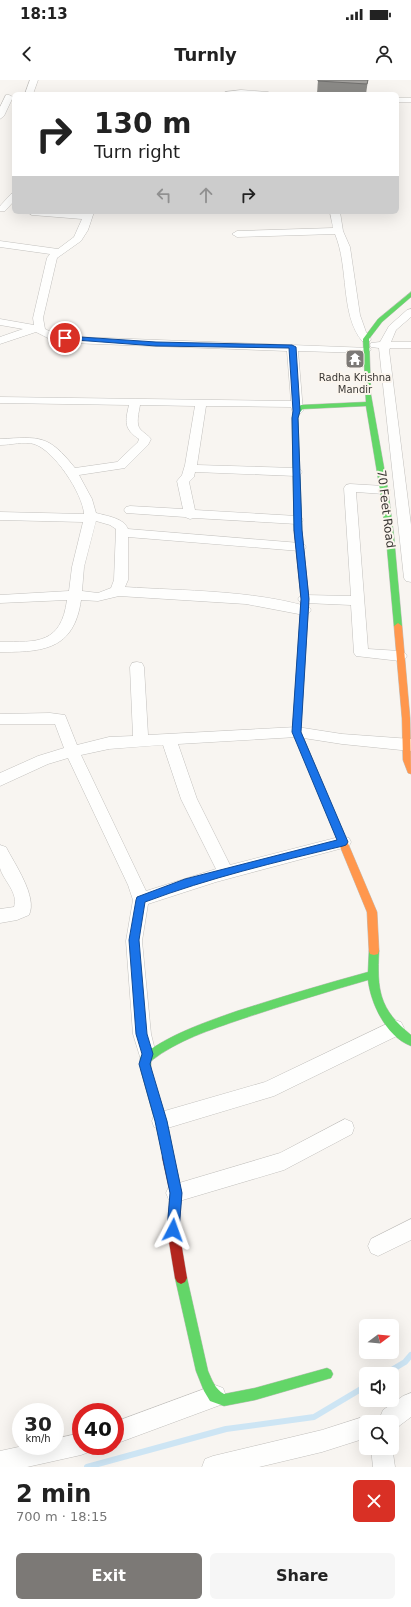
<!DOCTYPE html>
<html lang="en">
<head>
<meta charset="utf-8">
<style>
	body { margin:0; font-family:"DejaVu Sans",sans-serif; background:#f6f6f6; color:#222; height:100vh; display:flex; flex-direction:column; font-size:15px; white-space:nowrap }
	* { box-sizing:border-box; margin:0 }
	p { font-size:13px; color:#767676 }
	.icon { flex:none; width:22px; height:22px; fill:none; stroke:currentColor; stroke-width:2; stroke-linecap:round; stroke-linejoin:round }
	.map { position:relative; height:1387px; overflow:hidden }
	.panel { display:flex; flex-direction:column; background:#fff; flex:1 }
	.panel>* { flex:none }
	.top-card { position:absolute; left:12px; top:12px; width:387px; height:122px; border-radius:6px; box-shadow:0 4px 16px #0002; background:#fff; color:#222; overflow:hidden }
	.needle { width:26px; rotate:74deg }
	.tools { position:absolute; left:359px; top:1239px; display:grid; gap:8px }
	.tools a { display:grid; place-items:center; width:40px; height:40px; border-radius:6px; background:#fff; box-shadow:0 4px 16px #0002; font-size:20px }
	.speed { position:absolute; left:12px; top:1323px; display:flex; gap:8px; font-size:20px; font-weight:700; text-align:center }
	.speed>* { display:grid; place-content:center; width:52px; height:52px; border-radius:50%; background:#fff; box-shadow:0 4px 16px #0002; line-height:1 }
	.speed small { font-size:10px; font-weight:400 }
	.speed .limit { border:6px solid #d22; background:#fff; color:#111 }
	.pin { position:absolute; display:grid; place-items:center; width:34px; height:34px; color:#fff; margin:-17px; border:2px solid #fff; border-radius:50%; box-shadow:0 1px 4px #0007 }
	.me { position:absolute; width:44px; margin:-22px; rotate:4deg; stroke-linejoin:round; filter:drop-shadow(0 0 3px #0008) }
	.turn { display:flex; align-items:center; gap:14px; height:84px; padding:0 16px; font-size:18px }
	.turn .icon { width:52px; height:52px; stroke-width:2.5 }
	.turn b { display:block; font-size:28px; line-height:34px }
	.lanes { display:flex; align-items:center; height:38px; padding:0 16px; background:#0003; justify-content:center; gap:20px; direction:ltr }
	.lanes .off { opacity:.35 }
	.round { display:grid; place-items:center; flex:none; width:42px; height:42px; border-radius:6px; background:#f6f6f6 }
	.overview { display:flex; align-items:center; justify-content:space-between; height:68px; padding:0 16px }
	h1 { font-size:24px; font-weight:700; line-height:30px }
	.action { display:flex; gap:8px; margin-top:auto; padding:8px 16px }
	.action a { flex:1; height:46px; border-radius:6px; background:#7c7976; color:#fff; font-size:16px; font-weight:700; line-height:46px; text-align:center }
	.action a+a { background:#f6f6f6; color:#222 }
	.status { display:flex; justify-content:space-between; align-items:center; height:28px; padding:0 20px; background:#fff; direction:ltr }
	.status svg { height:11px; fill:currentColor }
	header { display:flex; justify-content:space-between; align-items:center; height:52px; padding:0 16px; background:#fff; font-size:18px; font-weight:700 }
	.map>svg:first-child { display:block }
</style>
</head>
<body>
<div class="status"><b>18:13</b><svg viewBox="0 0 49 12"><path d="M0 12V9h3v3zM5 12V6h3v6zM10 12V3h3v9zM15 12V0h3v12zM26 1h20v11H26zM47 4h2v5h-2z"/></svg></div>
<header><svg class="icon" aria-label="back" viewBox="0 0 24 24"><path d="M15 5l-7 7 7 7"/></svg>Turnly<svg class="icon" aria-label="person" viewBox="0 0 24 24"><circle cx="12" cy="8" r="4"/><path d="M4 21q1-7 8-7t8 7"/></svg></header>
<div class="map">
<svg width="411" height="1387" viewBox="0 0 411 1387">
	<rect width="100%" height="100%" fill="#f8f5f1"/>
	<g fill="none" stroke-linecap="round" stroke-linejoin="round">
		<!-- stream -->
		<g stroke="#cde5f4" stroke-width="6">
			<path d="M385,1294l20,-12 6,-7"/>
			<path d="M87,1387l139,-38 88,-12 52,-31"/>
		</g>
		<defs>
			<g id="street">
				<path d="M30,0h8l-5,14h-8z"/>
				<path d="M241,10l27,2 4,2h-48l1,-2z"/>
				<path d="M6,15h3l4,2 -9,19 -4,3v-12z"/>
				<rect x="397" y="18" width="14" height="4"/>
				<path d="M14,113v8l-9,10h-5v-5l11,-12z"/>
				<path d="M27,132l57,2v-2h10l-6,18 -7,11 -24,17 -14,60 2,11c11,6 22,7 34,8l291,11 1,2 -5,3 -68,-2 5,60 -2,2h-8l-2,-6 -85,-1 -9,59 99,3 4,1 2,3 -2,3 -4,1 -101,-4 -1,5 -5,5 6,28 102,6 4,1 2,3 -2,3 -4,1 -103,-6 -4,1 -5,-2 -59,-4 -2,-3 2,-3 4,-1 53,3 -6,-28 5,-6 3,-10 10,-59 -55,-1c-1,7 -5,20 1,25 4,4 7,5 10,9l-3,6 -23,23 -46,7 13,24 4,14c11,3 28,5 32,16l172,14 4,1 2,3 -2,3 -4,1 -172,-14v43l-3,7c60,4 126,3 184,20l2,3 -2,3 -5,2 -58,-11 -127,-8 -21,5 -17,-1c-7,50 -38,52 -81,52v-10c38,0 61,2 67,-42l-67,3v-8l69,-4 3,-24 11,-45 -83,-2v-8l84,2c-1,-20 -30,-64 -50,-70 -10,-3 -23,1 -34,1v-6c40,-2 48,-5 75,29l42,-6 21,-20 1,-3c-15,-10 -14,-17 -10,-34l-129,-2v-6l291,4 -4,-50 -217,-8 -20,-4 -14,-7 -36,12v-7l23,-8 -23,-4v-6l34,6 -1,-7 14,-60 3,-4 -50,-7v-6l58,8 16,-12 8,-18 -50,-4zM96,441l14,4 6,4 -2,51 -3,8 -13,5 -16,-2 2,-24z"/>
				<path d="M330,132h10l3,19 7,16 10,68 6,17 5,7 -1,2h-8c-22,-27 -13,-74 -27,-107l-98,3 -5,-3 5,-3 96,-3z"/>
				<path d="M411,229v8l-15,13 -5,12h20v6h-21l-1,2 22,175v57l-5,-1 -2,-3 -25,-230 -8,-1 -1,-2 1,-2 9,-1 9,-16 18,-16z"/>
				<path d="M350,404l34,2 4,1 2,3 -2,3 -4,1 -28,-2 12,157 32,2 5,2 2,3 -2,3 -5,2 -44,-5 -2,-3 -3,-48 -46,-2 -5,-1 -2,-3 2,-3 5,-1 46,1 -7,-108 2,-3z"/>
				<path d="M137,582l5,1 2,4 4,68 149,-8 45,7 69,5v12l-69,-7 -45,-7 -119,7 19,55 33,66 113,-29 6,2 2,4 -2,4 -6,2 -127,34 -68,22 -6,37 9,93 5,20 -3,6 -6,2 -6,-2 -8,-26 -7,-93 7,-41 -5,-15 -60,-127 -20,6 -48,22v-13l38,-17 26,-8 -9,-24h-55v-10l50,-1 15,2 12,30 32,-8 24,-1 -3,-69 2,-4zM163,665l18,54 35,70 -70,22 -65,-136 28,-6z"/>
				<path d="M0,765l6,2c8,16 32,50 23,68l-12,5 -17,3v-14l14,-2c5,-14 -11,-27 -14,-39 0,-7 0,-16 0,-23z"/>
				<path d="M395,940l6,2 3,6 -3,6 -127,62 -113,34 -7,-3 -2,-6 2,-6 7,-3 104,-30z"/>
				<path d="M345,1039l7,3 2,6 -2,6 -68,36 -108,32 -7,-2 -3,-7 3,-7 111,-33z"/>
				<path d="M411,1139v21l-33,16 -7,-3 -3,-7 3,-7z"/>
				<path d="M215,1305l8,3 3,8 -3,8 -108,40v-22z"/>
				<path d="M411,1313v24l-12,9 -2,4 -5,2v-10h-14l5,-12 20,-14z"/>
				<path d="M366,1336l8,3 1,3h-9v16l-44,14 -63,15h-57l3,-8 8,-3 109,-26z"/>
				<path d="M81,1353v13h10l-2,6 -8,3 -54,12h-27v-16l23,-5h32v-7z"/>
				<path d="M392,1366l3,21h-22l-2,-19h21z"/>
			</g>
			<g id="fast">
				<path d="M411,212v5l-29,25 -13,17 2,56 17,95 6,47 8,89 -4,3 -4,-3 -8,-89 -6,-47 -14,-84 -63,3 -3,3 -2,6 4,113 -4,2 -4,-2 -2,-113 3,-8 6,-5 65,-3 -3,-63 15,-20z"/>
				<path d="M374,867l4,1 1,3c-2,39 0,58 32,84v11c-24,-9 -40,-41 -43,-66 -42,12 -84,25 -126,39 -32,11 -64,21 -91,42v10l16,50 7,36 -2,4 -4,1 -4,-1 -9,-40 -14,-50 -1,-12 1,-3c29,-22 62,-33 96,-45 44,-14 87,-27 131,-39l1,-21 1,-3z"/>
				<path d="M181,1192l4,2 2,4 21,93c4,9 7,18 16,23l31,-6 72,-20 4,2 2,4 -2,4 -76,22 -31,6 -14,-5 -6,-10 -8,-20 -21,-93 2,-4z"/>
			</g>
			<g id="slow">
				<path d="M398,543l4,3 8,92 1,56 -3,-1 -5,-13 -1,-42 -8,-92z"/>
				<path d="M297,642l4,3v7l76,180 2,39 -1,3 -4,1 -4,-1 -1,-3 -2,-39 -74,-180v-7z"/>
			</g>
			<g id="jam">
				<path d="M295,449h3l4,2 7,68 -8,126 -4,3 -4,-3 8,-126 -7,-68z"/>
				<path d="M168,1072l4,1 2,4 8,36 -3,37 8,48 -2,4 -4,2 -4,-2 -2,-4 -8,-48 3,-37 -8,-36 2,-4z"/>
			</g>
		</defs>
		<!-- street casing -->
		<use href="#street" stroke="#c2c0bd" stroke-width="1"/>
		<!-- fast casing -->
		<use href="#fast" stroke="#c2c0bd" stroke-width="1"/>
		<!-- slow casing -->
		<use href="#slow" stroke="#c2c0bd" stroke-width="1"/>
		<!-- jam casing -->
		<use href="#jam" stroke="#c2c0bd" stroke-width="1"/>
		<!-- street -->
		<use href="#street" fill="#fefefd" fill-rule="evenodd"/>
		<!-- fast -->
		<use href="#fast" fill="#63d668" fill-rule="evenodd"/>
		<!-- slow -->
		<use href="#slow" fill="#ff974d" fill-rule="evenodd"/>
		<!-- jam -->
		<use href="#jam" fill="#b3261e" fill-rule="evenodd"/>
	</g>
	<!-- wall -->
	<path fill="#8b8a87" d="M318,0h50l-2,14h-49z"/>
	<!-- building -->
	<path fill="#a2a09d" stroke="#71706e" d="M318,0h50l-1,4 -49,-3z"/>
	<!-- route -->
	<path fill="#1a73e8" stroke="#114b97" d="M65,256l91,6 136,3 4,2 4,64 -2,7 4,112 7,69 -8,133 47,110 -2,3 -3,1c-67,16 -134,32 -198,56l-6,38 8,94 6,20 -3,10 17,57 15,72 -3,37 -2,4 -4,2 -5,-2 -1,-4 3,-37 -15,-72 -16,-57 3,-10 -6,-20 -7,-94 7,-40 1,-3 48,-18 152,-39 -45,-108 9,-133 -7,-69 -2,-112 1,-7 -4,-63 -133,-2 -94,-7v-2z"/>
	<!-- icons -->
	<defs>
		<symbol id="temple-square" viewBox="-11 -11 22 22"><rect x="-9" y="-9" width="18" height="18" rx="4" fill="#7c7976" stroke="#fbf5ee"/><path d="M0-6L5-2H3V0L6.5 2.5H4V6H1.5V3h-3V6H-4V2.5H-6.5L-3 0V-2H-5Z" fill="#fff"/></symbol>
	</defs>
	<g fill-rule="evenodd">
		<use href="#temple-square" x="344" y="268" width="22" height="22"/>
	</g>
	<g text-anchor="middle" stroke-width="4" stroke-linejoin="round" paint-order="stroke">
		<!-- far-poi labels -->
		<g font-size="10" fill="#393633" stroke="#fbf5ee">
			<text x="355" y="301">Radha Krishna<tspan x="355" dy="12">Mandir</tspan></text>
		</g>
		<!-- street labels -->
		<g font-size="12" fill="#393633" stroke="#fbf5ee">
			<text transform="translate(386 429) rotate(83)" y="4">70 Feet Road</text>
		</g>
	</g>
</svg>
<div class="tools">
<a><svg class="needle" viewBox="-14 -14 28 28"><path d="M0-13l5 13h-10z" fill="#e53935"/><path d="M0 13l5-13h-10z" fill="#767676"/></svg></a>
<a><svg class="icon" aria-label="sound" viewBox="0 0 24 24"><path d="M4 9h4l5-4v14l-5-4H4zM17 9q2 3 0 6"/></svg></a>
<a><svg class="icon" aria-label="search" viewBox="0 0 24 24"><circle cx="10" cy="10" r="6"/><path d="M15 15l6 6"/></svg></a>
</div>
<div class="speed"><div>30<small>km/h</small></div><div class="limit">40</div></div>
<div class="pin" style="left:65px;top:258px;background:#d93025"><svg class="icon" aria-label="arrive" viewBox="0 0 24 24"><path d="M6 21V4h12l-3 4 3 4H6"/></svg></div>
<svg class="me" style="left:173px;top:1150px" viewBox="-20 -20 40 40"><path d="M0-17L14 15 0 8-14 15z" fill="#1a73e8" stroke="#fff" stroke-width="4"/></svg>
<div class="top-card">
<div class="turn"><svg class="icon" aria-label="right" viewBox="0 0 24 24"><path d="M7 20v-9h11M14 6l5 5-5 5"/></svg><div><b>130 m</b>Turn right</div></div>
<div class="lanes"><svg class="icon off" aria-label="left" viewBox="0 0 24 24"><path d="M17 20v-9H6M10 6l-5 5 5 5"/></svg><svg class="icon off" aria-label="ahead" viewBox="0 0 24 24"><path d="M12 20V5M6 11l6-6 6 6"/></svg><svg class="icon" aria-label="right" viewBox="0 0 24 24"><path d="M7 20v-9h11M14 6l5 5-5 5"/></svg></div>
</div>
</div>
<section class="panel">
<div class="overview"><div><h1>2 min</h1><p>700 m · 18:15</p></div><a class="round" style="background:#d93025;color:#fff"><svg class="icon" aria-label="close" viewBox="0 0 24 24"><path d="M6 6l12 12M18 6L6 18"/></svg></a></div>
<div class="action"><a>Exit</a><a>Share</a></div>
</section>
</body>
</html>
